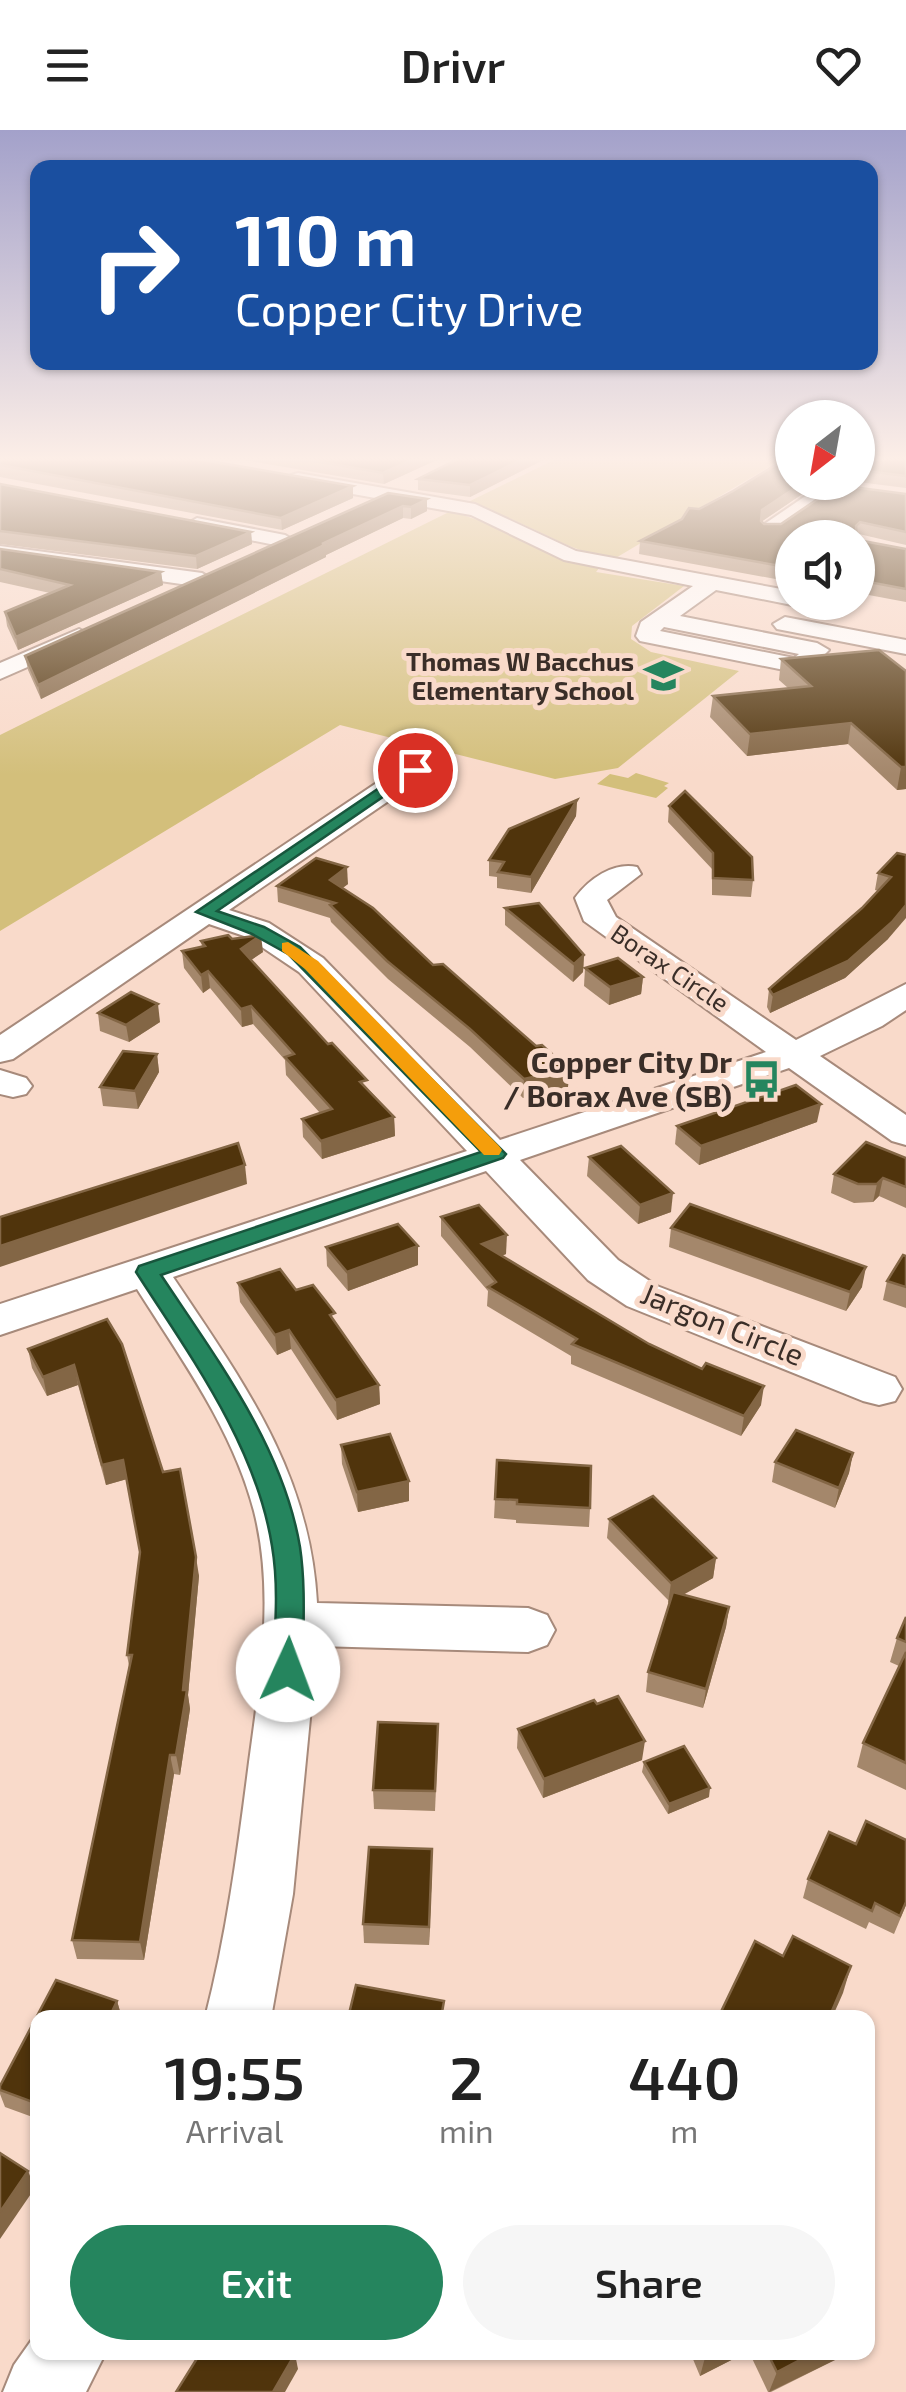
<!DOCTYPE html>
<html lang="en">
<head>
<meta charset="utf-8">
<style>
	body { margin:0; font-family:"Exo 2",sans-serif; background:#f6f6f6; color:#222; height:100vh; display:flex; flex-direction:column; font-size:38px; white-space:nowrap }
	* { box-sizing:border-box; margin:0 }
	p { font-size:32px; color:#767676 }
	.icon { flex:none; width:55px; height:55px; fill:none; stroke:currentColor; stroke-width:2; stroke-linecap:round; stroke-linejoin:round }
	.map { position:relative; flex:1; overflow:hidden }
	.drawer { position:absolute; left:30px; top:1880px; width:845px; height:350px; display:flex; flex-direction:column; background:#fff; border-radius:20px; box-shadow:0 2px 8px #0004 }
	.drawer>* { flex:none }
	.top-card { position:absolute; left:30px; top:30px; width:848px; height:210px; border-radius:20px; box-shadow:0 2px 8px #0004; background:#1a4fa0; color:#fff; overflow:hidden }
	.needle { width:65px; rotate:211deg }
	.fabs { position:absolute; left:775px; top:270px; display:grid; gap:20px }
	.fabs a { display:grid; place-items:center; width:100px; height:100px; border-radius:50%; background:#fff; box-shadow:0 2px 8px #0004; font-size:50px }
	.pin { position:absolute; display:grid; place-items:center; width:85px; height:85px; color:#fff; margin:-42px; border:5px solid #fff; border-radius:50%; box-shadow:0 2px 10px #0007 }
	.me { position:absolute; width:110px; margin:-55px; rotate:2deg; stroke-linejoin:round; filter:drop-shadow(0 0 8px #0008) }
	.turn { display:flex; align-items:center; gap:35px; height:210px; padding:0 40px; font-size:45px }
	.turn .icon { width:130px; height:130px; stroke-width:2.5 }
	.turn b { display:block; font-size:70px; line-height:85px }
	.eta { display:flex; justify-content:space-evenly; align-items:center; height:170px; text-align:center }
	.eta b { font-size:60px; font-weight:600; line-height:70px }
	.primary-button { display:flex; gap:20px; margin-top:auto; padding:20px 40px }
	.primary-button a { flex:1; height:115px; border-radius:60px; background:#25855e; color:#fff; font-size:40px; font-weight:600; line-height:115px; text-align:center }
	.primary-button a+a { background:#f6f6f6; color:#222 }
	header { display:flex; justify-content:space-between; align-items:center; height:130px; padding:0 40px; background:#fff; font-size:45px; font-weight:600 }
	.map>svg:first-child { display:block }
</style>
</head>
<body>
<header><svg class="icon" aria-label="menu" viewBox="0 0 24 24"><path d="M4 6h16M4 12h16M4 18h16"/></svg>Drivr<svg class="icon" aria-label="heart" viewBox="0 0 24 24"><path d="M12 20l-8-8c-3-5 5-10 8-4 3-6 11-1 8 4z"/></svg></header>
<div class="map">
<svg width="906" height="2262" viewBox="0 0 906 2262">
	<rect width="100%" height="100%" fill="#f9daca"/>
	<!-- green -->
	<g fill="#d3bf7b">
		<path d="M558,328h226l-170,101c-57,-10 -91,-43 -150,-55z"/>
		<path d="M451,381l59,20 42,24 48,12 -4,5 88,14 -52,40 -1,13 20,13 88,19 -121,97 -63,11 -215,-54 -340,206v-196z"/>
		<path d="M636,643l33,10 -5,3 4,2 -12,10 -59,-14 13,-10 18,4z"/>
	</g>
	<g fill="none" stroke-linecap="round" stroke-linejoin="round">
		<defs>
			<g id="minor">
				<path d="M298,343l177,31 101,47 216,40v11l8,1 -8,2 -76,-15 -36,26 137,27 12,7 -21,21 -9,2 -159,-32 -4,-5 5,-14 52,-36 -129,-26 -93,-45 -180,-32v-8zM664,497l135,27 -5,4 -134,-27z"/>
				<path d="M826,352h22l-71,51h-14v-8z"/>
				<path d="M197,388l88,17 10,6 -10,6 -95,-19 -3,-4z"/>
				<path d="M0,416l202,27 11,7 -11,7 -202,-29z"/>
				<path d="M785,487l121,23v14l-129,-25 -4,-5z"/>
				<path d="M79,499l12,7 -4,5 -87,38v-16z"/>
				<path d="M415,632l14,8 -4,6 -196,134 40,13 54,35 177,182 266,-88 -182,-131 -9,-23c14,-19 38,-36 62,-31l4,7 -34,26 9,17 180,123 110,-56v26l-24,16 -62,30 86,59v30l-14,-4 -103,-73 -269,92 98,100 39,26 238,91 7,12 -7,12 -16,4 -16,-4 -236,-95 -39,-26 -102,-109 -313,106c70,105 137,195 144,326l211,5 19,7 8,15 -8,15 -19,7 -211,-6 -24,248 -22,124h-66c22,-85 33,-170 44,-256 11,-83 26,-168 5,-251 -21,-81 -72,-151 -117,-222l-137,46v-31l467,-153 -168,-179 -52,-35 -38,-13 -196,135 -13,3v-27l405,-271z"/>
				<path d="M0,940l26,8 6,8 -6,8 -13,3 -13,-3z"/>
				<path d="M38,2201v21h68l-20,40h-83l11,-27z"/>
			</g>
		</defs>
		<!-- minor casing -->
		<use href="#minor" stroke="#a78a7b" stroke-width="4"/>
		<!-- minor -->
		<use href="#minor" fill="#fff" fill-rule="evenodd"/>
	</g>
	<!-- wall -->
	<g fill="#a4876b">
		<path d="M0,328l353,28v12l-71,32 -282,-53z"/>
		<path d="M232,328h209l-57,26z"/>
		<path d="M460,328h87l-77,39 -52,-7v-11z"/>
		<path d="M858,328l1,9 47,-9v30l-48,-6z"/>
		<path d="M792,352h28l-59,40 3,2h17l125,-30v51l-47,-11 -67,4v44l-153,-28 1,-13 59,-32z"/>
		<path d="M0,354l251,48 1,12 -55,25 -197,-25z"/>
		<path d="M388,363l39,6v12l-16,8 -8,-1 -77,37v2l-285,142 -13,-29 -3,-14z"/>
		<path d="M858,410l48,9v53l-48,-9z"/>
		<path d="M0,419l161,23 2,13 -145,65 -11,-24 -2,-14 45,-19 -50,-11z"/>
		<path d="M879,520l27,139 -9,1 -49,-46 -101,12 -37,-39 3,-21 75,-8 -9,-8 2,-21z"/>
		<path d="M577,670l-1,16 -45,77 -34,-5v-11l-8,-1v-16z"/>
		<path d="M669,676l84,74 -2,17 -39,-2v-26l-44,-47z"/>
		<path d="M897,723l-9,86 -43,39 -75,35 -3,-6 2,-18 93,-81 16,-17 -3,-1 3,-17z"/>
		<path d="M348,754l-6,4 91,77 103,81 33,23 -1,18 -45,11 -53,-51 -82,-68 -57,-57 -1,-4 -52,-16 -1,-16z"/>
		<path d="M505,778l79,47 -1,17 -10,10 -68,-57z"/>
		<path d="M232,809l31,13 -12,8 143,157 1,19 -73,23 -19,-22 -1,-18 18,-6 -34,-38 -1,-15 -32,-36 -11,3 -32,-39 -7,5 -19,-25 -2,-17 20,-4 -1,-6z"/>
		<path d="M585,838l58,9 -2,17 -32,11 -25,-19z"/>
		<path d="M98,883l62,9 -31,20 -29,-11z"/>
		<path d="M157,924l2,18 -21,37 -35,-3 -3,-19z"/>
		<path d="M817,992l-118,43 -24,-21 2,-18z"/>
		<path d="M589,1027l82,55 -33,12 -51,-48z"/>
		<path d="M906,1028v50l-27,-12 -6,6 -19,1 -23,-10 3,-19z"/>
		<path d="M441,1087l65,37 -4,2 147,88 112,61 -20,31 -170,-72v-8l-84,-50 1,-15 -47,-55z"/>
		<path d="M671,1098l191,59 -16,24 -177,-64z"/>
		<path d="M418,1116v19l-70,26 -21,-25 -1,-19z"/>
		<path d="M906,1126v52l-23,-8 4,-19z"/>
		<path d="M238,1153l58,7 40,33 43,62 1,19 -43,16 -46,-71 -14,6 -37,-53z"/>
		<path d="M107,1189l56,153 36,104 -11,119 2,14 -10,66 -6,-1 -30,186 -67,-1 -5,-19 57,-274 -2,-11 13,-103 -13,-73 -21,6 -28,-100 -31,11 -15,-28 -4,-19z"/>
		<path d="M341,1315l68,36v20l-51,11 -16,-48z"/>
		<path d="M853,1323l-4,20 -14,35 -63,-26 3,-20z"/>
		<path d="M495,1369l95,9 -1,19 -73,-4v-3l-22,-2z"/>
		<path d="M609,1389l107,39 -3,20 -30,17 46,12 -3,20 -23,81 -57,-16 2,-20 22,-70 -63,-64z"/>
		<path d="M906,1487v173l-49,-23 6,-24 36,-77 -9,-4 7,-24z"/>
		<path d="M518,1599l124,31 -99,38 -26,-50z"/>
		<path d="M438,1613l-3,68 -61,-2 -1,-19z"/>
		<path d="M644,1632l65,35 -41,17 -26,-42z"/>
		<path d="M906,1710v65l-12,29 -25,-12 -3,7 -63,-31 5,-19 48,-35z"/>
		<path d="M432,1738l-3,77 -65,-2 -1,-19z"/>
		<path d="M56,1850l61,21 5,17h-84v101l-33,-12 -5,-13v-8z"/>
		<path d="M690,2222h57l-47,24z"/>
		<path d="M749,2222h92l-2,6 -68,34h-3z"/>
	</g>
	<!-- shaded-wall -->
	<g fill="#836645">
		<path d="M416,328h25l-57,26 -1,-11z"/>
		<path d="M525,328h22l-77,39v-12z"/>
		<path d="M804,352h16l-59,40 1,-12z"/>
		<path d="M353,356v12l-71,32 -1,-12z"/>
		<path d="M427,369v12l-16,8v-12z"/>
		<path d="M403,376v12l-77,37v2l-285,142 -3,-14 284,-141z"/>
		<path d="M251,402l1,12 -55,25 -1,-13z"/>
		<path d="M161,442l2,13 -145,65 -2,-13z"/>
		<path d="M851,593l-3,21 -101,12 3,-22z"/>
		<path d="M901,637h5v22l-9,1z"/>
		<path d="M577,670l-1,16 -45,77v-16z"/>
		<path d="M347,737l1,17 -17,13 -1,-17z"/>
		<path d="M906,775v13l-18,21 -43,39 -75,35 3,-18z"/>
		<path d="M261,805l2,17 -21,14 -1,-17z"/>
		<path d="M584,825l-1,17 -10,10 1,-18z"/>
		<path d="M208,841l2,17 -7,5 -2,-18z"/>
		<path d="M643,847l-2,17 -32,11 1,-18z"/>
		<path d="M158,874l2,18 -31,20 -3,-17z"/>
		<path d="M251,876l2,18 -11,3 -1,-18z"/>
		<path d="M157,924l2,18 -21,37 -3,-18z"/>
		<path d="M569,939l-1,18 -45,11 1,-19z"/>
		<path d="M821,974l-4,18 -118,43 2,-19z"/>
		<path d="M394,987l1,19 -73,23 -1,-18z"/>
		<path d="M245,1035l2,19 -247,83v-21z"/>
		<path d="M883,1048l-4,18 -6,6 4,-18z"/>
		<path d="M673,1063l-2,19 -33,12 2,-19z"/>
		<path d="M507,1105l-1,19 -24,9v-19z"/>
		<path d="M418,1116v19l-70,26 -1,-19z"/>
		<path d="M866,1137l-4,20 -16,24 4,-19z"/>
		<path d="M289,1200l2,19 -14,6 -2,-20z"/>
		<path d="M74,1235l4,20 -31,11 -4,-19z"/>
		<path d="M379,1255l1,19 -43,16 -1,-20z"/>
		<path d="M764,1256l-3,19 -20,31 3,-20z"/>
		<path d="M853,1323l-4,20 -14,35 4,-20z"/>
		<path d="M123,1330l4,19 -21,6 -4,-20z"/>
		<path d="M409,1351v20l-51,11 -1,-20z"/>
		<path d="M196,1427l3,19 -11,119 2,14 -10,66 -4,-20z"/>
		<path d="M716,1428l-3,20 -45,25 3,-20z"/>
		<path d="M729,1477l-3,20 -23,81 3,-19z"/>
		<path d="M645,1611l-3,19 -99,38 1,-19z"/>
		<path d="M170,1625l4,19 -30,186 -4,-18z"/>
		<path d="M710,1658l-1,9 -41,17 1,-10z"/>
		<path d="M432,1719v19l-3,77v-18z"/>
		<path d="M851,1836l-8,27 -11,25h-3z"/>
		<path d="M117,1871l5,17h-13z"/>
		<path d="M28,2041l7,17 -35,51v-27z"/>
		<path d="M710,2222h37l-47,24 6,-22z"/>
		<path d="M815,2222h26l-2,6 -70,34 8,-20z"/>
		<path d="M295,2224l3,15 -13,23h-12z"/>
	</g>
	<!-- building -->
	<g fill="#50340c" stroke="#836645" stroke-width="2.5">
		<path d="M0,328h192l161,28 -72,32 -281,-53z"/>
		<path d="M297,328h119l-33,15z"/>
		<path d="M460,328h65l-55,27 -52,-6z"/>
		<path d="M787,328h5v24h12l-42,28 -1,11 3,3h17l57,-39 68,9v38l-46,-10 -4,4 1,12h-65v30l-152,-27 42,-22 7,-11 10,1 34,-18z"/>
		<path d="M858,328l1,9 14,-9h33v18l-48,-6z"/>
		<path d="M0,354l251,48 -55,24 -196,-25z"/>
		<path d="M388,363l39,6 -16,8 -8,-1 -81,38h4l-288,141 -13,-29z"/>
		<path d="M858,410l48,9v40l-48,-9z"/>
		<path d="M0,419l161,23 -145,65 -11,-25 65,-27 -70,-16z"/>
		<path d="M879,520l27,21v96h-5l-50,-44 -101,11 -37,-38 98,-10 -30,-27z"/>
		<path d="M685,661l67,66 1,23 -40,-2v-25l-44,-47z"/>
		<path d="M577,670l-46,77 -33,-5 6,-10 -15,-2 20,-31z"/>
		<path d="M897,723l9,2v50l-14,17 -44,39 -75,34 -4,-6 93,-81 29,-31 -13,-4z"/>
		<path d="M316,728l31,9 -17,13 43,28 60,57 10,-1 93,82 6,-1 27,24 -45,10 -54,-50 -83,-68 -57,-56 5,-2 -58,-17z"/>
		<path d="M539,773l45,52 -10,9 -69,-56z"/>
		<path d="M228,805l4,4 29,-4 -20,14 87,95 4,-1 35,37 -7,2 34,35 -73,24 -19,-22 30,-10 -47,-52 9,-3 -43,-48 -10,3 -33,-38 -7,4 -19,-24 23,-5 -4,-5z"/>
		<path d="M618,828l25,19 -33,10 -25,-19z"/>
		<path d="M131,862l27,12 -32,21 -28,-12z"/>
		<path d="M123,921l34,3 -22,37 -35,-4z"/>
		<path d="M796,955l25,19 -120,42 -24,-20z"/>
		<path d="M866,1012l40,16v29l-23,-9 -6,6h-19l-24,-10z"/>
		<path d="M238,1013l7,22 -245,81v-29z"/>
		<path d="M621,1016l52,47 -33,12 -51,-48z"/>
		<path d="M690,1074l176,63 -16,25 -179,-64z"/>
		<path d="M479,1075l28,30 -25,9 167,100 53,25 4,-6 58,23 -20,30 -172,-72 5,-5 -89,-52 8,-5 -55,-65z"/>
		<path d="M398,1094l20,22 -71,26 -21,-25z"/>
		<path d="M903,1125l3,1v31l-19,-6z"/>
		<path d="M280,1139l16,21 17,-5 22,28 -5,2 49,70 -43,15 -47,-70 -14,5 -37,-52z"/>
		<path d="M107,1189l15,25 41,128 17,-3 16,88 -13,133h4l-11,65h-6l-30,187 -68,-2 60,-285h-5l13,-103 -17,-92 -21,5 -28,-100 -31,12 -15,-28z"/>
		<path d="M796,1300l57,23 -14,35 -64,-26z"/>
		<path d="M390,1304l19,47 -52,11 -16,-47z"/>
		<path d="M497,1330l94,6 -1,42 -73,-4v-4l-22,-1z"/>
		<path d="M653,1366l63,62 -45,25 -62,-64z"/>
		<path d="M673,1462l56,15 -23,82 -58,-17z"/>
		<path d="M906,1487v25l-9,-4z"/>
		<path d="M906,1522v111l-43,-20z"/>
		<path d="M618,1566l27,45 -101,38 -26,-50 76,-29 3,4z"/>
		<path d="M378,1592l60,2 -3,67 -62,-1z"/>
		<path d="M684,1616l26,42 -41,16 -25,-42z"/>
		<path d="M866,1691l40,19v62l-6,14 -25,-13 -3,8 -64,-32 21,-47 27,12z"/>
		<path d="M369,1717l63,2 -3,78 -66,-3z"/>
		<path d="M793,1806l58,30 -22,52h-111l37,-77 28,15z"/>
		<path d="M56,1850l61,21 -8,17h-71v86l-38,-14v-4z"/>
		<path d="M356,1855l88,16 -3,17h-93z"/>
		<path d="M0,2023l28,18 -28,41z"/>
		<path d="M201,2222h92l2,2 -22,38h-97z"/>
		<path d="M767,2222h48l-38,20z"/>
	</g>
	<!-- sky -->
	<linearGradient id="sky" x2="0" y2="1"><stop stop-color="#a3a1ca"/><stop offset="0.51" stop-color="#fceee7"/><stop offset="1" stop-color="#fceee7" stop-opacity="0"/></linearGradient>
	<rect width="906" height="645" fill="url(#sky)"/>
	<!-- route -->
	<path fill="#25855e" stroke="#18563d" stroke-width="2.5" d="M410,637l12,3 -205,141 47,16 36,20 206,207 -3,4 -342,117c55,83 122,171 139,272 6,40 3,82 3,123l-5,8 -10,4 -10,-4 -5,-8c2,-42 6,-83 -1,-124 -16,-101 -82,-190 -136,-274l3,-6 342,-114 -193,-198 -36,-20 -56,-22z"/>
	<!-- slow -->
	<path fill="#f59e0b" d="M288,812l30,19 181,185 3,4 -3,5h-15l-179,-186 -23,-18v-8z"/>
	<!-- icons -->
	<defs>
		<symbol id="school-bare" viewBox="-9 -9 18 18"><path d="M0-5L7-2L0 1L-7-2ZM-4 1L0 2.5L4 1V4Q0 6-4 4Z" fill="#25855e" stroke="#f9daca" stroke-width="2.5" paint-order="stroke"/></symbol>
		<symbol id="bus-bare" viewBox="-9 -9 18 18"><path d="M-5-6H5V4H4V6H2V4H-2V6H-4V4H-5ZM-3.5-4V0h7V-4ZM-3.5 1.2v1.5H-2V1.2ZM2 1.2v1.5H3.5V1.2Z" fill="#25855e" stroke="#f9daca" stroke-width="2.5" paint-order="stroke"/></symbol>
	</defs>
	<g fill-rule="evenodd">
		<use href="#school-bare" x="636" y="518" width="55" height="55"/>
		<use href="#bus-bare" x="734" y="922" width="55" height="55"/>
	</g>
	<g text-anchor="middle" stroke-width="10" stroke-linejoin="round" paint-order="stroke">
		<!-- far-poi labels -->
		<g font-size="25" font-weight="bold" fill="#3a2e28" stroke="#f9daca" text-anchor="end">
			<text x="634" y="541">Thomas W Bacchus<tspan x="634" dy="29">Elementary School</tspan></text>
		</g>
		<!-- far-street labels -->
		<g font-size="25" fill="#3a2e28" stroke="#f9daca">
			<text transform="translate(670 838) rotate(34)" y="9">Borax Circle</text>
		</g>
		<!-- poi labels -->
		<g font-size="30" font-weight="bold" fill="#3a2e28" stroke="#f9daca" text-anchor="end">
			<text x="732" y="943">Copper City Dr<tspan x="732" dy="34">/ Borax Ave (SB)</tspan></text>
		</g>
		<!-- street labels -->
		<g font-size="30" fill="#3a2e28" stroke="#f9daca">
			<text transform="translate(722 1195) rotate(22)" y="10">Jargon Circle</text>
		</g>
	</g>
</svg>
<div class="fabs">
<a><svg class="needle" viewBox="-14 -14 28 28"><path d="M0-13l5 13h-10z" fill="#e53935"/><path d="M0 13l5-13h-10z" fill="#767676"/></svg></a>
<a><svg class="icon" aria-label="sound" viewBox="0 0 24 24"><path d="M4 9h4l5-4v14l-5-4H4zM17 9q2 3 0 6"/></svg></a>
</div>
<div class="pin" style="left:415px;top:640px;background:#d93025"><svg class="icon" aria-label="arrive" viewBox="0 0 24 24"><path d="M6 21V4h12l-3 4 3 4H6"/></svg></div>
<svg class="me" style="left:288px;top:1540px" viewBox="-20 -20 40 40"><circle r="19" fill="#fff"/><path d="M0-13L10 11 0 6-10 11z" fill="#25855e"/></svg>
<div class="top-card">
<div class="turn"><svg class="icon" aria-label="right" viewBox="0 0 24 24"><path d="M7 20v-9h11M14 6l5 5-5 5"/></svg><div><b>110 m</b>Copper City Drive</div></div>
</div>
<section class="drawer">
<div class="eta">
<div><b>19:55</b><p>Arrival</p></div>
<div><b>2</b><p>min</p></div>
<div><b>440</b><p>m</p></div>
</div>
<div class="primary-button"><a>Exit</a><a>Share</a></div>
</section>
</div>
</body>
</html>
